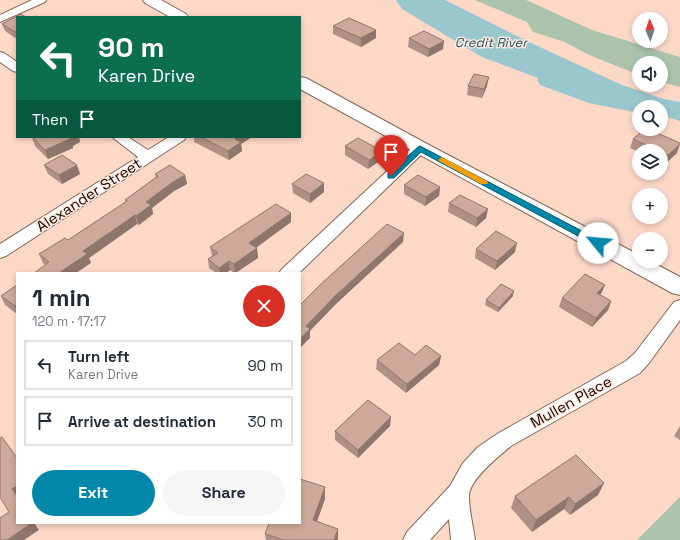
<!DOCTYPE html>
<html lang="en">
<head>
<meta charset="utf-8">
<style>
	body { margin:0; font-family:"Space Grotesk",sans-serif; background:#f6f6f7; color:#1f2937; height:100vh; display:flex; flex-direction:column; font-size:15px; white-space:nowrap }
	* { box-sizing:border-box; margin:0 }
	p { font-size:13px; color:#747a83 }
	.icon { flex:none; width:22px; height:22px; fill:none; stroke:currentColor; stroke-width:2; stroke-linecap:round; stroke-linejoin:round }
	.map { position:relative; flex:1; overflow:hidden }
	.side { position:absolute; left:16px; top:272px; width:285px; height:252px; display:flex; flex-direction:column; background:#fff; border-radius:0px; box-shadow:0 2px 6px #0003 }
	.side>* { flex:none }
	.hud { position:absolute; left:16px; top:16px; width:285px; height:122px; border-radius:0px; box-shadow:0 2px 6px #0003; background:#0b6e4f; color:#fff; overflow:hidden }
	.needle { width:26px; rotate:358deg }
	.tools { position:absolute; left:632px; top:12px; display:grid; gap:8px }
	.tools a { display:grid; place-items:center; width:36px; height:36px; border-radius:50%; background:#fff; box-shadow:0 2px 6px #0003; font-size:20px }
	.pin { position:absolute; display:grid; place-items:center; width:34px; height:34px; color:#fff; margin:-41px -17px; border-radius:50% 50% 50% 0; rotate:-45deg; box-shadow:0 0 4px #0007 }
	.pin .icon { rotate:45deg }
	.me { position:absolute; width:44px; margin:-22px; rotate:298deg; stroke-linejoin:round; filter:drop-shadow(0 0 3px #0008) }
	.turn { display:flex; align-items:center; gap:14px; height:84px; padding:0 16px; font-size:18px }
	.turn .icon { width:52px; height:52px; stroke-width:2.5 }
	.turn b { display:block; font-size:28px; line-height:34px }
	.then { display:flex; align-items:center; height:38px; padding:0 16px; background:#0003; gap:8px; font-size:15px }
	.round { display:grid; place-items:center; flex:none; width:42px; height:42px; border-radius:21px; background:#f6f6f7 }
	.headline { display:flex; align-items:center; justify-content:space-between; height:68px; padding:0 16px }
	h1 { font-size:24px; font-weight:600; line-height:30px }
	.primary-button { display:flex; gap:8px; margin-top:auto; padding:8px 16px }
	.primary-button a { flex:1; height:46px; border-radius:24px; background:#0187a9; color:#fff; font-size:16px; font-weight:600; line-height:46px; text-align:center }
	.primary-button a+a { background:#f6f6f7; color:#1f2937 }
	ul { padding:0; list-style:none }
	li { display:flex; align-items:center; gap:12px; height:50px; margin:0 8px 6px; padding:0 8px; border:2px solid #e0e1e3; border-radius:0px }
	li div { flex:1 }
	li b { display:block; font-size:15px }
	li em { font-style:normal }
	.map>svg:first-child { display:block }
</style>
</head>
<body>
<div class="map">
<svg width="680" height="540" viewBox="0 0 680 540">
	<rect width="100%" height="100%" fill="#fcd8c7"/>
	<!-- green -->
	<g fill="#abc3ab">
		<path d="M475,0h51l66,30 88,27v30l-19,-5v-19h-22v12l-52,-21 -22,-12 -32,-10 -6,-10z"/>
		<path d="M680,497v43h-43z"/>
	</g>
	<!-- water -->
	<path fill="#9ac6cd" d="M396,0h49l84,42 93,43 42,14 16,3v19l-19,-6v-8l-22,1 -69,-18 -88,-33 -80,-48z"/>
	<g fill="none" stroke-linecap="round" stroke-linejoin="round">
		<!-- river -->
		<path fill="#9ac6cd" fill-rule="evenodd" d="M548,73l55,19 48,10 4,5h-16v6l-50,-10 -49,-18 -3,-5 3,-5z"/>
		<defs>
			<g id="minor">
				<path d="M32,0h14l-1,2 -45,20v-7z"/>
				<path d="M0,52l4,1 13,9v10l-4,-1 -13,-9z"/>
				<path d="M112,137h16l20,13 21,-13h17l-2,3 -178,116 -6,2v-14l138,-87z"/>
				<path d="M420,144l5,1 2,3 -2,3 -126,122h-20l3,-4 133,-124z"/>
				<path d="M680,300v20l-31,43 -9,10 -129,73c-12,10 -42,34 -42,50 0,14 4,30 6,44h-24l-2,-21 -19,21h-27l4,-8 43,-46 13,-23 15,-16 19,-13 129,-73 9,-8 39,-51z"/>
			</g>
			<g id="secondary">
				<path d="M143,0h18l25,14 2,3h-18l-25,-14z"/>
				<path d="M300,77l6,1 121,66 212,111v6h11l30,16v18l-8,-2 -372,-204z"/>
			</g>
		</defs>
		<!-- minor casing -->
		<use href="#minor" stroke="#856657" stroke-width="2"/>
		<!-- secondary casing -->
		<use href="#secondary" stroke="#856657" stroke-width="2"/>
		<!-- minor -->
		<use href="#minor" fill="#fff" fill-rule="evenodd"/>
		<!-- secondary -->
		<use href="#secondary" fill="#fff" fill-rule="evenodd"/>
	</g>
	<!-- wall -->
	<g fill="#af9184">
		<path d="M17,17v22l-12,-8 -3,-7z"/>
		<path d="M333,26l43,4v8l-15,9 -28,-13z"/>
		<path d="M409,38l34,11 -15,8 -20,-10z"/>
		<path d="M468,86h19l-5,12 -15,-3z"/>
		<path d="M32,137h47l1,5 -7,4v2l-25,11 -13,-13z"/>
		<path d="M194,137h58l-11,7 1,7 -13,9 -35,-18z"/>
		<path d="M633,139l44,14 -12,11 -4,-2v-11h-22v1l-9,-4z"/>
		<path d="M345,146l36,14 -13,9 -23,-14z"/>
		<path d="M44,165l36,9 -18,10 -14,-10z"/>
		<path d="M155,174l30,1 2,9 -13,7 -22,17 1,6 -14,11 -2,-1 -48,34 2,5 -46,2 -2,-2 -4,-9 29,-14 58,-38 -1,-2 31,-23z"/>
		<path d="M292,184l32,8 -14,11 -17,-10z"/>
		<path d="M404,185l36,2 -1,9 -14,10 -21,-12z"/>
		<path d="M449,203l37,15 -10,9 -28,-15z"/>
		<path d="M291,213v9l-35,26h1l1,10 -22,15h-2l-4,-3 -4,3h-10l-7,-5 -1,-9 4,-3 -2,-9z"/>
		<path d="M476,249l39,3 -20,18 -20,-12z"/>
		<path d="M17,285v29l-12,-9 -4,-9z"/>
		<path d="M605,285l-5,10 11,6 -3,9 -16,17 -33,-20 3,-9z"/>
		<path d="M513,296l-15,16 -13,-7 1,-5z"/>
		<path d="M415,355l26,1 -2,9 -33,28 -30,-24 1,-9z"/>
		<path d="M390,426l-32,32 -23,-18v-9z"/>
		<path d="M680,426v14l-6,-4z"/>
		<path d="M604,483l-6,12 -28,20 -6,-6 -32,23 -21,-24 4,-12z"/>
		<path d="M325,487v12l-8,23 21,7v11h-72l-1,-6z"/>
	</g>
	<!-- shaded-wall -->
	<g fill="#8f766b">
		<path d="M376,30v8l-15,9v-9z"/>
		<path d="M444,41l-1,8 -15,8 1,-8z"/>
		<path d="M489,77l-2,9 -5,12 2,-9z"/>
		<path d="M69,137h10l1,5 -7,4v2l-25,11 -3,-9z"/>
		<path d="M238,137h14l-11,7 1,7 -13,9 -1,-9 7,-12z"/>
		<path d="M680,144l-3,9 -12,11 3,-9z"/>
		<path d="M382,151l-1,9 -13,9 1,-9z"/>
		<path d="M77,165l3,9 -18,10 -3,-9z"/>
		<path d="M185,175l2,9 -13,7 -22,17 1,6 -14,11 -3,-9 10,-14 27,-20z"/>
		<path d="M324,183v9l-14,11v-9z"/>
		<path d="M440,187l-1,9 -14,10 1,-9z"/>
		<path d="M488,209l-2,9 -10,9 1,-9z"/>
		<path d="M291,213v9l-41,30 -1,-9z"/>
		<path d="M135,215l2,9 -48,34 2,5 -15,10h-17l24,-22z"/>
		<path d="M404,233l-1,9 -67,62 -26,27v7l-10,10v-9l6,-13 30,-31z"/>
		<path d="M517,243l-2,9 -20,18 2,-9z"/>
		<path d="M257,248l1,10 -23,15 -1,-9z"/>
		<path d="M229,261l1,9 -4,3h-6l-1,-5z"/>
		<path d="M605,285l-4,9 -7,8 3,-9z"/>
		<path d="M514,291l-1,5 -15,16 1,-4z"/>
		<path d="M611,301l-3,9 -16,17 4,-9z"/>
		<path d="M17,304v7l-2,-5z"/>
		<path d="M441,356l-2,9 -33,28 1,-9z"/>
		<path d="M391,417l-1,9 -32,32v-8z"/>
		<path d="M604,483l-6,12 -28,20 5,-11z"/>
		<path d="M17,486v10l-5,-7z"/>
		<path d="M325,487v12l-12,32v-11z"/>
		<path d="M569,497l-5,12 -32,23 4,-12z"/>
		<path d="M32,523h2l5,7 -15,10h-17z"/>
		<path d="M338,529v11h-4z"/>
	</g>
	<!-- building -->
	<g fill="#cca999" stroke="#8f766b">
		<path d="M21,14l5,3h-9v16l-15,-9z"/>
		<path d="M349,18l27,12 -15,8 -28,-12z"/>
		<path d="M424,31l20,10 -15,8 -20,-11z"/>
		<path d="M474,74l15,3 -5,12 -16,-3z"/>
		<path d="M645,129h3l32,14v1l-12,11 -7,-3v-1h-1l-27,-12z"/>
		<path d="M32,137h38h-1l1,2 -25,11z"/>
		<path d="M201,137h37l-3,2 6,3 -13,9z"/>
		<path d="M358,138l24,13 -13,9 -24,-14z"/>
		<path d="M62,155l15,10 -18,10 -15,-10z"/>
		<path d="M170,165l15,10 -12,7 -27,20 5,3 -15,11 -1,-1 -52,36 4,3 -28,19h-25l15,-11 -10,-8 26,-16 3,2 59,-39 -2,-1 33,-24 -3,-2z"/>
		<path d="M306,174l18,9 -14,11 -18,-10z"/>
		<path d="M418,175l22,12 -14,10 -22,-12z"/>
		<path d="M460,195l28,14 -11,9 -28,-15z"/>
		<path d="M276,204l15,9 -42,30 8,5 -23,16 -5,-3 -10,7 -11,-9 10,-6 -8,-6z"/>
		<path d="M387,224l17,9 -68,62 -30,31 4,3 -10,10v-34l21,-21z"/>
		<path d="M496,231l21,12 -20,18 -21,-12z"/>
		<path d="M585,274l20,11 -8,8 14,8 -15,17 -34,-20z"/>
		<path d="M501,284l13,7 -15,17 -13,-8z"/>
		<path d="M17,285v19l-2,2 -14,-10z"/>
		<path d="M399,343l16,12 11,-10 15,11 -34,28 -30,-24z"/>
		<path d="M368,400l23,17 -33,33 -23,-19z"/>
		<path d="M2,437l15,21v28l-5,3 5,7v27h15l-25,17h-7v-22l9,-6 -9,-15v-59z"/>
		<path d="M576,455l28,28 -29,21 -6,-7 -33,23 -21,-24z"/>
		<path d="M300,479l25,8 -12,33 25,9 -4,11h-50l-19,-6 4,-11h31z"/>
	</g>
	<!-- route -->
	<path fill="#0187a9" stroke="#01586e" d="M420,146l181,95 1,2 -4,3 -3,-1 -174,-93 -27,26h-6v-4l30,-27z"/>
	<!-- slow -->
	<path fill="#f59e0b" d="M442,157l45,24 1,2 -1,1h-6l-42,-23 -1,-1z"/>
	<g text-anchor="middle" stroke-width="3" stroke-linejoin="round" paint-order="stroke">
		<!-- far-water labels -->
		<g font-size="13" font-style="italic" fill="#1c5861" stroke="#ffe9df">
			<text x="491" y="47">Credit River</text>
		</g>
		<!-- street labels -->
		<g font-size="15" fill="#170b06" stroke="#ffe9df">
			<text transform="translate(89 195) rotate(-33)" y="5">Alexander Street</text>
			<text transform="translate(571 402) rotate(-29)" y="5">Mullen Place</text>
		</g>
	</g>
</svg>
<div class="tools">
<a><svg class="needle" viewBox="-14 -14 28 28"><path d="M0-13l5 13h-10z" fill="#e53935"/><path d="M0 13l5-13h-10z" fill="#747a83"/></svg></a>
<a><svg class="icon" aria-label="sound" viewBox="0 0 24 24"><path d="M4 9h4l5-4v14l-5-4H4zM17 9q2 3 0 6"/></svg></a>
<a><svg class="icon" aria-label="search" viewBox="0 0 24 24"><circle cx="10" cy="10" r="6"/><path d="M15 15l6 6"/></svg></a>
<a><svg class="icon" aria-label="layers" viewBox="0 0 24 24"><path d="M12 4l9 5-9 5-9-5zM3 14l9 5 9-5"/></svg></a>
<a>+</a>
<a>−</a>
</div>
<div class="pin" style="left:391px;top:176px;background:#d93025"><svg class="icon" aria-label="arrive" viewBox="0 0 24 24"><path d="M6 21V4h12l-3 4 3 4H6"/></svg></div>
<svg class="me" style="left:598px;top:243px" viewBox="-20 -20 40 40"><circle r="19" fill="#fff"/><path d="M0-13L10 11 0 6-10 11z" fill="#0187a9"/></svg>
<div class="hud">
<div class="turn"><svg class="icon" aria-label="left" viewBox="0 0 24 24"><path d="M17 20v-9H6M10 6l-5 5 5 5"/></svg><div><b>90 m</b>Karen Drive</div></div>
<div class="then">Then<svg class="icon" aria-label="arrive" viewBox="0 0 24 24"><path d="M6 21V4h12l-3 4 3 4H6"/></svg></div>
</div>
<section class="side">
<div class="headline"><div><h1>1 min</h1><p>120 m · 17:17</p></div><a class="round" style="background:#d93025;color:#fff"><svg class="icon" aria-label="close" viewBox="0 0 24 24"><path d="M6 6l12 12M18 6L6 18"/></svg></a></div>
<ul>
<li><svg class="icon" aria-label="left" viewBox="0 0 24 24"><path d="M17 20v-9H6M10 6l-5 5 5 5"/></svg><div><b>Turn left</b><p>Karen Drive</p></div><em>90 m</em></li>
<li><svg class="icon" aria-label="arrive" viewBox="0 0 24 24"><path d="M6 21V4h12l-3 4 3 4H6"/></svg><div><b>Arrive at destination</b></div><em>30 m</em></li>
</ul>
<div class="primary-button"><a>Exit</a><a>Share</a></div>
</section>
</div>
</body>
</html>
